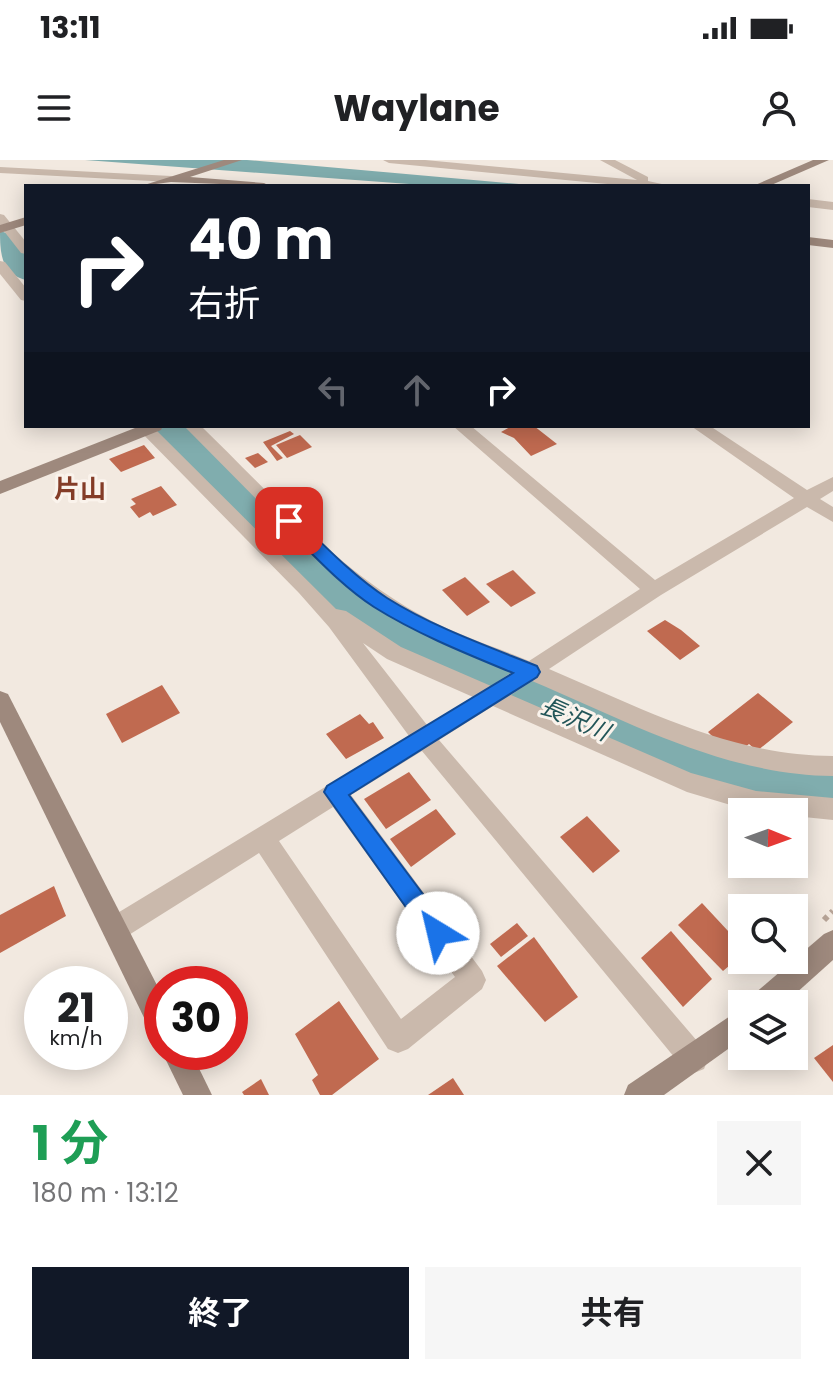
<!DOCTYPE html>
<html lang="ja">
<head>
<meta charset="utf-8">
<style>
	body { margin:0; font-family:Poppins,"Noto Sans JP",sans-serif; background:#f6f6f6; color:#202124; height:100vh; display:flex; flex-direction:column; font-size:30px; white-space:nowrap }
	* { box-sizing:border-box; margin:0 }
	p { font-size:26px; color:#757577 }
	.icon { flex:none; width:44px; height:44px; fill:none; stroke:currentColor; stroke-width:2; stroke-linecap:round; stroke-linejoin:round }
	.map { position:relative; height:935px; overflow:hidden }
	.side { display:flex; flex-direction:column; background:#fff; flex:1 }
	.side>* { flex:none }
	.guide { position:absolute; left:24px; top:24px; width:786px; height:244px; border-radius:0px; box-shadow:0 4px 20px #0003; background:#111827; color:#fff; overflow:hidden }
	.needle { width:52px; rotate:91deg }
	.tools { position:absolute; left:728px; top:638px; display:grid; gap:16px }
	.tools a { display:grid; place-items:center; width:80px; height:80px; border-radius:0px; background:#fff; box-shadow:0 4px 20px #0003; font-size:40px }
	.speed { position:absolute; left:24px; top:806px; display:flex; gap:16px; font-size:40px; font-weight:700; text-align:center }
	.speed>* { display:grid; place-content:center; width:104px; height:104px; border-radius:50%; background:#fff; box-shadow:0 4px 20px #0003; line-height:1 }
	.speed small { font-size:20px; font-weight:400 }
	.speed .limit { border:12px solid #d22; background:#fff; color:#111 }
	.pin { position:absolute; display:grid; place-items:center; width:68px; height:68px; color:#fff; margin:-34px; border-radius:16px; box-shadow:0 4px 12px #0006 }
	.me { position:absolute; width:88px; margin:-44px; rotate:324deg; stroke-linejoin:round; filter:drop-shadow(0 0 6px #0008) }
	.turn { display:flex; align-items:center; gap:28px; height:168px; padding:0 32px; font-size:36px }
	.turn .icon { width:104px; height:104px; stroke-width:2.5 }
	.turn b { display:block; font-size:56px; line-height:68px }
	.lanes { display:flex; align-items:center; height:76px; padding:0 32px; background:#0003; justify-content:center; gap:40px; direction:ltr }
	.lanes .off { opacity:.35 }
	.round { display:grid; place-items:center; flex:none; width:84px; height:84px; border-radius:0px; background:#f6f6f6 }
	.head { display:flex; align-items:center; justify-content:space-between; height:136px; padding:0 32px }
	h1 { font-size:48px; font-weight:700; line-height:60px; color:#1e9e55 }
	.action { display:flex; gap:16px; margin-top:auto; padding:16px 32px }
	.action a { flex:1; height:92px; border-radius:0px; background:#111827; color:#fff; font-size:32px; font-weight:700; line-height:92px; text-align:center }
	.action a+a { background:#f6f6f6; color:#202124 }
	.status { display:flex; justify-content:space-between; align-items:center; height:56px; padding:0 40px; background:#fff; direction:ltr }
	.status svg { height:22px; fill:currentColor }
	header { display:flex; justify-content:space-between; align-items:center; height:104px; padding:0 32px; background:#fff; font-size:36px; font-weight:700 }
	.map>svg:first-child { display:block }
</style>
</head>
<body>
<div class="status"><b>13:11</b><svg viewBox="0 0 49 12"><path d="M0 12V9h3v3zM5 12V6h3v6zM10 12V3h3v9zM15 12V0h3v12zM26 1h20v11H26zM47 4h2v5h-2z"/></svg></div>
<header><svg class="icon" aria-label="menu" viewBox="0 0 24 24"><path d="M4 6h16M4 12h16M4 18h16"/></svg>Waylane<svg class="icon" aria-label="person" viewBox="0 0 24 24"><circle cx="12" cy="8" r="4"/><path d="M4 21q1-7 8-7t8 7"/></svg></header>
<div class="map">
<svg width="833" height="935" viewBox="0 0 833 935">
	<rect width="100%" height="100%" fill="#f2e9e0"/>
	<!-- water -->
	<path fill="#80adae" d="M85,0h162l294,26h-105z"/>
	<g fill="none" stroke-linecap="round" stroke-linejoin="round">
		<!-- river -->
		<g fill="#80adae" fill-rule="evenodd">
			<path d="M0,71l10,3 16,18v28c-25,-6 -26,-27 -26,-49z"/>
			<path d="M146,266h41c73,71 141,153 232,202l252,107 75,22 87,12v48l-87,-13 -102,-33 -258,-117 -31,-19 -55,-46z"/>
		</g>
	</g>
	<!-- building -->
	<g fill="#c06a50">
		<path d="M512,266h22l23,18 -26,12 -17,-18 -13,-6z"/>
		<path d="M290,271l4,3 -23,12 12,12 -6,3 -14,-19z"/>
		<path d="M300,275l12,12 -25,11 -11,-13z"/>
		<path d="M144,285l11,13 -34,14 -12,-13z"/>
		<path d="M258,293l10,9 -13,6 -10,-10z"/>
		<path d="M161,326l16,19 -24,11 -3,-4 -11,6 -9,-11 6,-3 -5,-5z"/>
		<path d="M513,410l23,23 -25,14 -25,-23z"/>
		<path d="M465,417l25,25 -23,14 -25,-26z"/>
		<path d="M665,460l16,10 19,16 -20,14 -33,-29z"/>
		<path d="M162,525l18,28 -58,30 -16,-29z"/>
		<path d="M758,533l35,29 -36,29 -8,-7 -5,4 -28,-8 -8,-8z"/>
		<path d="M360,554l9,10 4,-2 11,16 -38,21 -20,-25z"/>
		<path d="M409,612l22,28 -45,29 -22,-30z"/>
		<path d="M436,649l20,25 -45,33 -21,-28z"/>
		<path d="M587,656l33,35 -27,22 -33,-36z"/>
		<path d="M54,726l12,30 -66,37v-38z"/>
		<path d="M702,743l40,43v9l-19,16 -45,-46z"/>
		<path d="M517,763l11,13 -27,21 -11,-13z"/>
		<path d="M671,771l41,48 -29,28 -42,-49z"/>
		<path d="M534,777l44,60 -33,25 -48,-56z"/>
		<path d="M339,841l40,58 -47,36h-12l-8,-15 6,-5 -23,-41z"/>
		<path d="M833,885v37l-19,-24z"/>
		<path d="M453,918l11,17h-36z"/>
		<path d="M261,919l8,16h-25l-2,-3z"/>
	</g>
	<g fill="none" stroke-linecap="round" stroke-linejoin="round">
		<!-- path -->
		<path stroke="#b6a396" stroke-width="6" stroke-dasharray="5 5" stroke-linecap="butt" d="M824,760l9,-9"/>
		<!-- street -->
		<g fill="#cab9ac" fill-rule="evenodd">
			<path d="M383,0h42l212,20 -37,-20h15l33,17v4l23,5h-43l-239,-23z"/>
			<path d="M0,7l171,9 6,3 -6,3 -171,-9z"/>
			<path d="M808,39l25,3v8l-25,-3z"/>
			<path d="M0,54l4,1 22,27v12l-5,-1 -21,-27z"/>
			<path d="M0,101l5,1 21,26v13l-5,-1 -21,-26z"/>
			<path d="M135,266h17l184,183 10,2 55,36 90,39 21,-14 -97,-42 -63,-42 -57,-50 -111,-112h17c70,68 139,147 227,193 32,17 68,28 101,42l111,-72 -187,-163h18l184,154 139,-82 -103,-72h19l97,64 26,-13v14l-13,8 13,8v15l-26,-15 -146,88 -112,74c92,39 182,87 284,87v20c-108,-1 -204,-54 -301,-95l-21,14 180,78 65,18 77,7v22l-39,-4v-4h-40l-67,-20 -194,-86 -54,34 265,309 4,10 -4,10 -10,4 -10,-4 -262,-318 -71,44 131,176 4,9 -4,9 -74,60 -10,4 -10,-4 -129,-196 -135,85 -9,4 -9,-4 -4,-9 4,-9 303,-184 -80,-109 -30,-34zM363,483l24,16 86,38 -46,28zM333,647l122,170 -54,42 -122,-178z"/>
		</g>
		<!-- secondary -->
		<g fill="#9e897d" fill-rule="evenodd">
			<path d="M224,0h18l-52,17 74,6 6,3 -99,-4 -30,4z"/>
			<path d="M813,0h16l-60,26h-16z"/>
			<path d="M26,57v8l-26,8v-8z"/>
			<path d="M808,77l25,3v8l-25,-3z"/>
			<path d="M140,266h23l-2,4 -161,64v-13z"/>
			<path d="M0,531l8,3 154,301v43l-10,-4 -152,-312z"/>
			<path d="M833,770v30l-49,44h-34l4,-10 70,-60z"/>
			<path d="M742,848v31l-78,56h-40l4,-10z"/>
			<path d="M162,892h29l21,43h-29z"/>
		</g>
	</g>
	<!-- route -->
	<path fill="#1a73e8" stroke="#114b97" stroke-width="2" d="M289,355l6,2c29,28 58,59 92,81 46,29 100,48 150,68l3,6 -3,5 -188,118 97,130 4,8 -4,8 -8,4 -8,-4 -106,-149 3,-6 186,-113c-46,-19 -96,-39 -139,-66 -34,-22 -62,-54 -91,-82v-8z"/>
	<g text-anchor="middle" stroke-width="6" stroke-linejoin="round" paint-order="stroke">
		<!-- water labels -->
		<g font-size="24" font-style="italic" fill="#225558" stroke="#faf3ec">
			<text transform="translate(575 559) rotate(24)" y="8">長沢川</text>
		</g>
		<!-- quarter labels -->
		<g font-size="26" font-weight="bold" fill="#843c27" stroke="#faf3ec">
			<text x="80" y="338">片山</text>
		</g>
	</g>
</svg>
<div class="tools">
<a><svg class="needle" viewBox="-14 -14 28 28"><path d="M0-13l5 13h-10z" fill="#e53935"/><path d="M0 13l5-13h-10z" fill="#757577"/></svg></a>
<a><svg class="icon" aria-label="search" viewBox="0 0 24 24"><circle cx="10" cy="10" r="6"/><path d="M15 15l6 6"/></svg></a>
<a><svg class="icon" aria-label="layers" viewBox="0 0 24 24"><path d="M12 4l9 5-9 5-9-5zM3 14l9 5 9-5"/></svg></a>
</div>
<div class="speed"><div>21<small>km/h</small></div><div class="limit">30</div></div>
<div class="pin" style="left:289px;top:361px;background:#d93025"><svg class="icon" aria-label="arrive" viewBox="0 0 24 24"><path d="M6 21V4h12l-3 4 3 4H6"/></svg></div>
<svg class="me" style="left:438px;top:773px" viewBox="-20 -20 40 40"><circle r="19" fill="#fff"/><path d="M0-13L10 11 0 6-10 11z" fill="#1a73e8"/></svg>
<div class="guide">
<div class="turn"><svg class="icon" aria-label="right" viewBox="0 0 24 24"><path d="M7 20v-9h11M14 6l5 5-5 5"/></svg><div><b>40 m</b>右折</div></div>
<div class="lanes"><svg class="icon off" aria-label="left" viewBox="0 0 24 24"><path d="M17 20v-9H6M10 6l-5 5 5 5"/></svg><svg class="icon off" aria-label="ahead" viewBox="0 0 24 24"><path d="M12 20V5M6 11l6-6 6 6"/></svg><svg class="icon" aria-label="right" viewBox="0 0 24 24"><path d="M7 20v-9h11M14 6l5 5-5 5"/></svg></div>
</div>
</div>
<section class="side">
<div class="head"><div><h1>1 分</h1><p>180 m · 13:12</p></div><a class="round"><svg class="icon" aria-label="close" viewBox="0 0 24 24"><path d="M6 6l12 12M18 6L6 18"/></svg></a></div>
<div class="action"><a>終了</a><a>共有</a></div>
</section>
</body>
</html>
